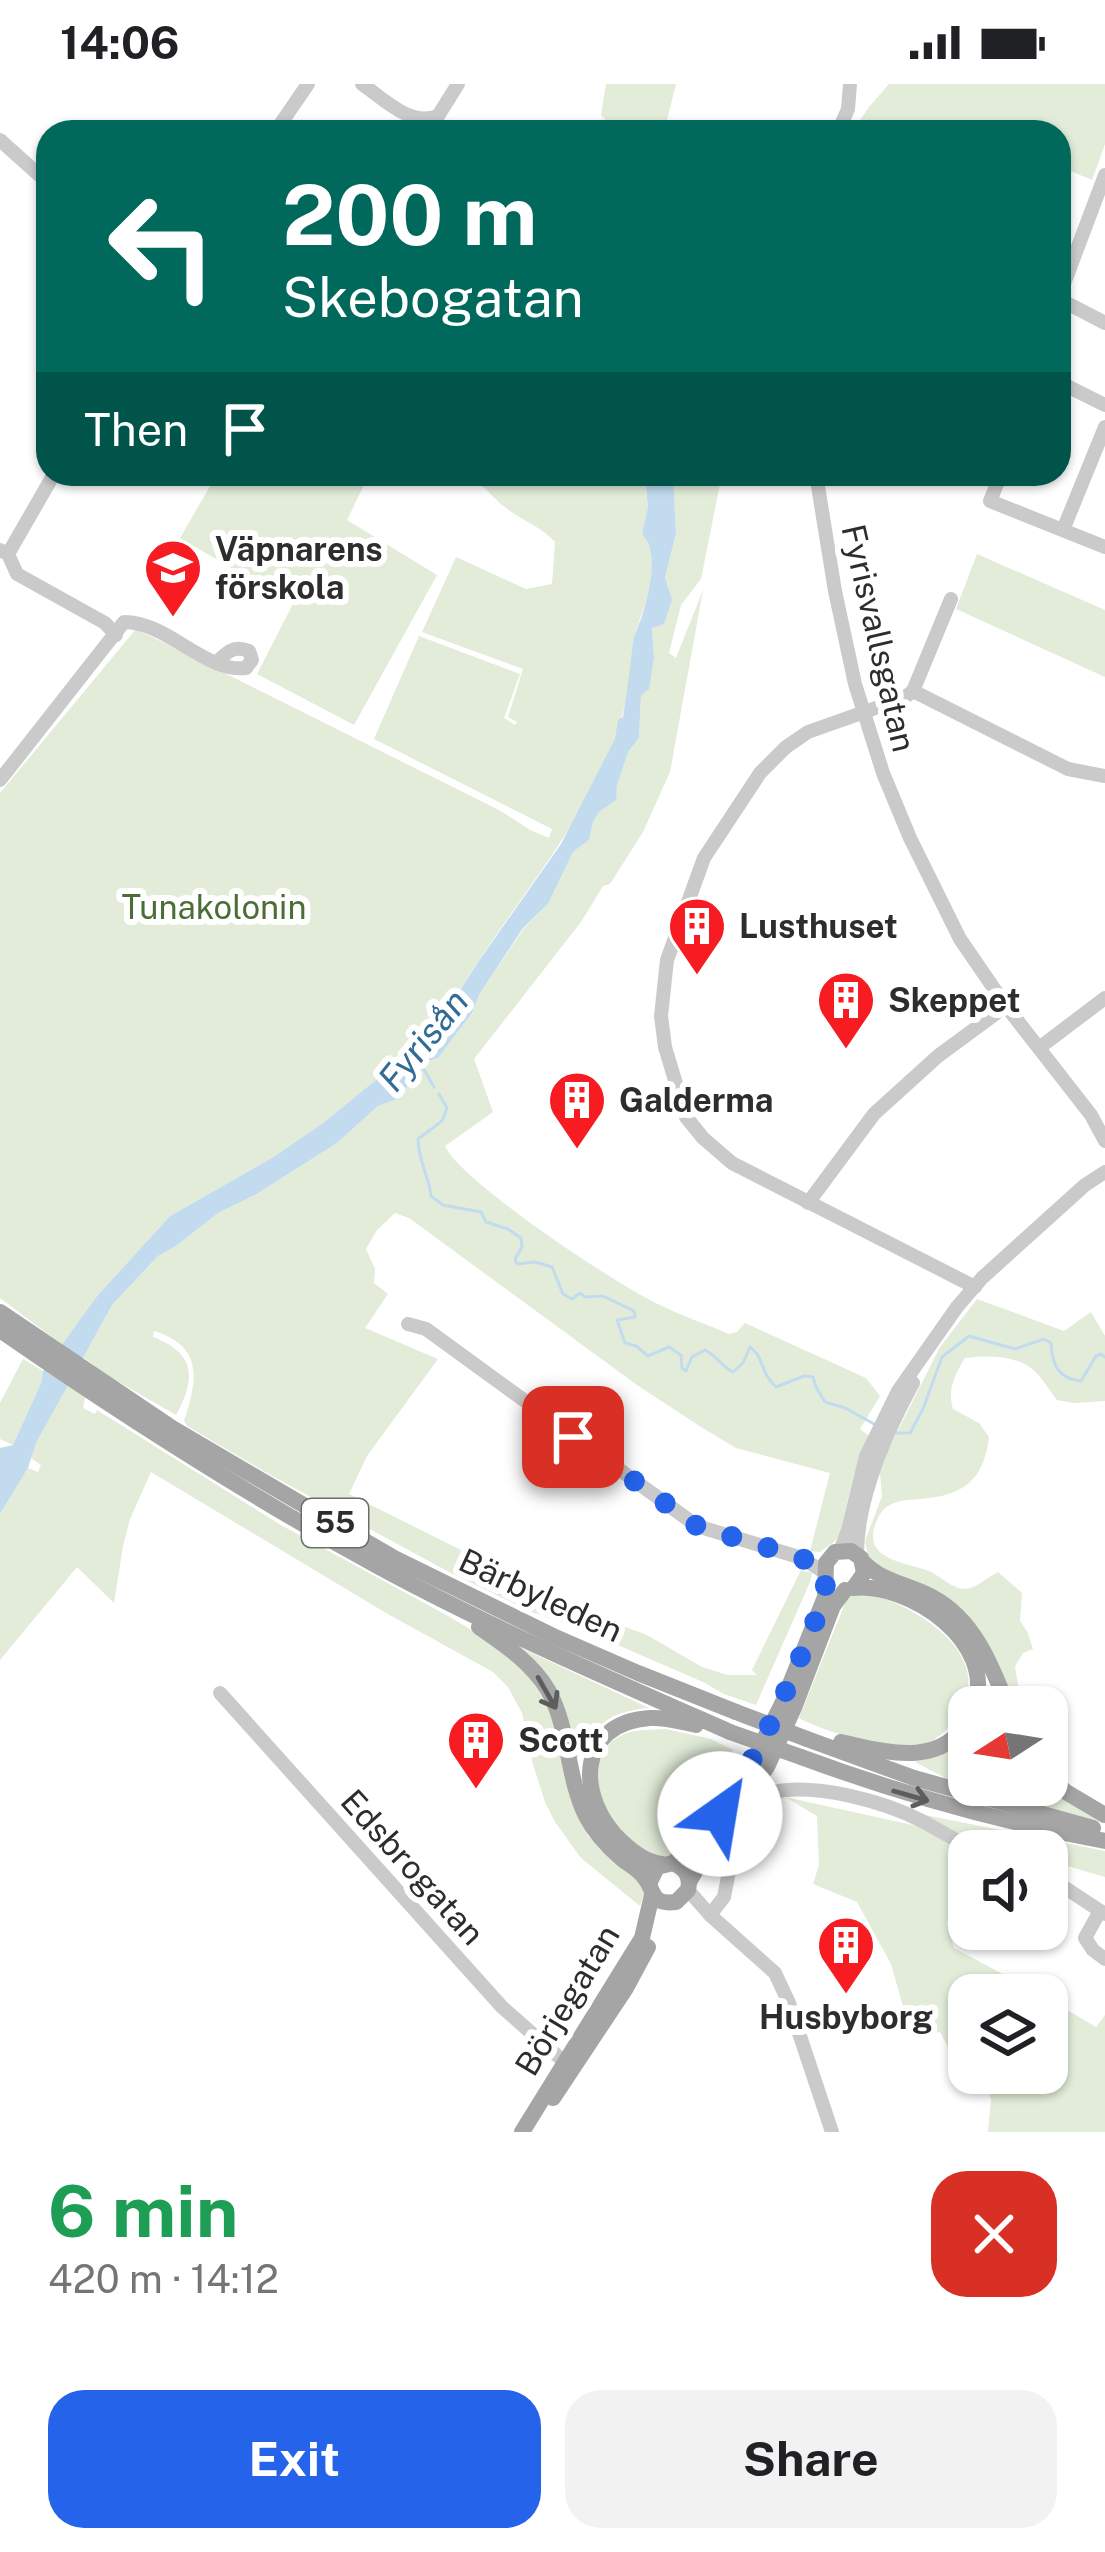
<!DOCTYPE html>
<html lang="en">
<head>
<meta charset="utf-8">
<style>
	body { margin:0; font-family:"Public Sans",sans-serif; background:#f2f2f2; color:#202124; height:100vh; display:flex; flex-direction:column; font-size:45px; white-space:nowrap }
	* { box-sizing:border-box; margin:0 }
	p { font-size:39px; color:#757577 }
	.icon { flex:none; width:66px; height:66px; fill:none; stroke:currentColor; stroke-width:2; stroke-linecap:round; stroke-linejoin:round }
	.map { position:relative; height:2048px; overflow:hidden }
	.sheet { display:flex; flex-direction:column; background:#fff; flex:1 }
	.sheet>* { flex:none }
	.guide { position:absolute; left:36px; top:36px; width:1035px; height:366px; border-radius:36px; box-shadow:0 3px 9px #0004; background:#00695c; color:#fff; overflow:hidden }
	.needle { width:78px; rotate:258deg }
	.tools { position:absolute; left:948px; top:1602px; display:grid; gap:24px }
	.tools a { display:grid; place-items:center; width:120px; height:120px; border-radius:24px; background:#fff; box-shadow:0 3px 9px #0004; font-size:60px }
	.pin { position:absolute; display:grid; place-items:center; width:102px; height:102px; color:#fff; margin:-51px; border-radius:24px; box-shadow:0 6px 18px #0006 }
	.me { position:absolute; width:132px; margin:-66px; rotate:32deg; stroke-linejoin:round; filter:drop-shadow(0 0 9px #0008) }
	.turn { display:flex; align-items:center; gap:42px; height:252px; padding:0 48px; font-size:54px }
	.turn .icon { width:156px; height:156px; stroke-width:2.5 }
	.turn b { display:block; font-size:84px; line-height:102px }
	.then { display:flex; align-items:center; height:114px; padding:0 48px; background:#0003; gap:24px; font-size:45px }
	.round { display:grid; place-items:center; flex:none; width:126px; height:126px; border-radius:36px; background:#f2f2f2 }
	.head { display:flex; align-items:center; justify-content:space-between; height:204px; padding:0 48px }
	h1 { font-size:72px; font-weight:700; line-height:90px; color:#1e9e55 }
	.cta { display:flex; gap:24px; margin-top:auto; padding:24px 48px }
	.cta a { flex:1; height:138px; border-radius:36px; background:#2563eb; color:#fff; font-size:48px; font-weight:700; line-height:138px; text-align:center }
	.cta a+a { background:#f2f2f2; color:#202124 }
	.status { display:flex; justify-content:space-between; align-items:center; height:84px; padding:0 60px; background:#fff; direction:ltr }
	.status svg { height:33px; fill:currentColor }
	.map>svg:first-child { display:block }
</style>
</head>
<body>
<div class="status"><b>14:06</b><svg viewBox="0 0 49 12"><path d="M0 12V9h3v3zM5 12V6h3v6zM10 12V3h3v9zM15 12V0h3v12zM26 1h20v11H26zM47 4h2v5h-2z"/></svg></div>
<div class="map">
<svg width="1105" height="2048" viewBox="0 0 1105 2048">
	<rect width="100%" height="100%" fill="#fff"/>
	<!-- green -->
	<g fill="#e2ecd9">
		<path d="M606,0h70l-11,44 -19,-1 -2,5h-36l2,-7 -9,-10z"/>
		<path d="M889,0h216v60l-13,36 -31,-13 2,-6 -4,-2v-27h-68l-16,-8 -3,8h-120l17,-25z"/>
		<path d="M217,390h142l4,13 -16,33 90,55 -83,150 -97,-51 36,-70 -113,-66z"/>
		<path d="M470,390h179l-3,14 2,19 -6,27c21,24 4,69 -6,96 -3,9 -1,17 -2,27 -4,28 -11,62 -21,87 -33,81 -88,147 -136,219 -24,35 -57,103 -100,116l-54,44 -51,35 -102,58 -72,79 -34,51 -64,-48v-505l136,-164 365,182 29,19 19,8 3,-9 -178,-90 45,-103 101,38 -16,44 11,7 2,-3 -9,-5 15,-48 -101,-37 34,-75 70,32 26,-5 3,-42c-15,-16 -32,-21 -49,-34 -14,-10 -21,-25 -39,-29z"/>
		<path d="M673,390h49l-21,105 -20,26 -12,48 7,5 27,-68 -33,182 -27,60 -33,52 -7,2 -22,36 -107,137 19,53 -48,34c15,35 175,141 215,159 22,11 46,19 69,29l8,-2 8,-9 121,55 14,18 -20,33 9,7 -15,38 -14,59 -5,8 -15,11 -10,-1 20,-78 -94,-25 -35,-21 -64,-42 -228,-167 -14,-5 -18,17 -11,19 9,20 -1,14 14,11 -23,34 73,31 -71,97 -18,38 188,94 16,12 94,35 55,32 26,8h29l-5,-5 49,-100 11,3 -2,9 -54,123 -32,-11 -21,-12 -113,-49 -58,-21 -83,-40 -175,-95 -87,-51 -3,-5c14,-42 19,-75 -30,-90l-1,6c43,16 43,42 23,78l-66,-38 -27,-20 29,-52 46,-49 18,-10 42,-33 37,-18 82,-52 41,-37 19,-7 31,-38 10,-3 34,-45 7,-18 45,-67 24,-24 25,-52 16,-12 4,-18 6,-10 16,-12 2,-14 11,-34 11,-14 2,-43 13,-38 -2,-29 20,-29 -7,-23 11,-41z"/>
		<path d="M977,470l128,56v67l-149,-68z"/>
		<path d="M977,1215l87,32 27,-19 14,24v65l-32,2 -16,-3c-8,-10 -15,-23 -25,-31 -17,-14 -47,-14 -67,-11 -10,16 -18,32 -12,51l26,14 10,14c-5,44 -27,59 -69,62 -13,1 -26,1 -36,10 -6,7 -10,16 -11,25 -2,28 39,29 58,38 10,5 22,17 34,17 10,0 23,-12 33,-17l24,21 -2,28 7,10 6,18 -10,4 -8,13 3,19 9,22h-15l-22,-54 -120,-89 -5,-23 17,-45 -2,-23 9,-25 51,-101z"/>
		<path d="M23,1275l20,12 -2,12 -28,62 -13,-6v-36z"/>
		<path d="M67,1301l18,12 -2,11 12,6 2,-4 182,114 171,93 41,25 36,32 22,31 22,96 17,35 57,49 2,9 -4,3 -3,9 -59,-48 -26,-36 -10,-20 -13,-41 -10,-48 -14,-26 -15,-15 -107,-59 -235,-141 -21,47 -7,27 -9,57 -37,-36 -77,93v-146l28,-46 10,4 3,-7 -10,-7 5,-15z"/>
		<path d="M858,1507c50,10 140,60 101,123 -10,15 -24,29 -43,33 -25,5 -94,-16 -117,-29l49,-122z"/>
		<path d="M519,1563l130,61c-42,4 -53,16 -73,52z"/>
		<path d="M969,1644v57h78l58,39 -158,-45 -32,-17 35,-14z"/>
		<path d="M666,1645l45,10 22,11 -63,109c-9,-3 -21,-4 -28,-8 -39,-22 -71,-97 -15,-118 12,-4 27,-3 39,-4z"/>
		<path d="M785,1713l155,34 10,15 10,44 -13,33 7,25 88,47h-73v71l-10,2 -19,-36 -10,2 -8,-14 -16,-3 -15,-53 -34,-62 -44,-18 6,-19 -2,-49z"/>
		<path d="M920,1730l185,37v26l-58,-17v-9h-29l-54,-19 -9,1z"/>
		<path d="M1047,1914l49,29 9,-12v117h-117l3,-32 -8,-27h64z"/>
	</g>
	<!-- water -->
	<path fill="#c2dbef" d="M649,390h24l3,60 -11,43 7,22 -8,25 -12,4 2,29 -5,32 -8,6 -2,43 -11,14 -11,34 -1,14 -17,12 -6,10 -4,18 -16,12 -25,52 -25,24 -44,67 -7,18 -34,45 -10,3 -31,38 -19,7 -41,37 -82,52 -37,18 -42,33 -18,10 -46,49 -76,138 -8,25 -28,46v-66l13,-3 28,-62 2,-12 55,-76 72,-79 102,-58 51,-35 54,-44 10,-3 29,-26 19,-21 41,-64 85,-121 54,-105 3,-19 5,-3c4,-25 7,-49 10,-74 1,-10 6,-18 9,-27 7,-25 18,-62 0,-82l6,-27 -2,-19z"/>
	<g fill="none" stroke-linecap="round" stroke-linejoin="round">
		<!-- stream -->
		<g stroke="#c2dbef" stroke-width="3">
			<path d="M423,984l11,19"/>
			<path d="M439,1010l8,14 -5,13 -24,18c0,21 11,37 13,57l12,9 38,7 5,10 22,7 13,9 1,9 -7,12 2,5 18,-2 17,5 11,27 9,5 8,-6 5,4 18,-1 31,15 1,6 -18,3 8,23 11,3 12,10 21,-9 12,8 1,13 4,3 6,-14 13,-7c12,6 16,16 28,22l10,-9 7,-16c15,11 9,24 26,40l28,-11 9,1 3,10 9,15 20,6 31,17"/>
			<path d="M896,1349h14l13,-24 19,-52 27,-21 46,13 29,-10 7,4c1,21 7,36 30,38l15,-25 5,-2 4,3"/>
		</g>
		<!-- minor -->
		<g stroke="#cacaca" stroke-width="14">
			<path d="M362,0c22,15 48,43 76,32l20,-32"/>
			<path d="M275,48l33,-48"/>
			<path d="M838,48l10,-23 2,-25"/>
			<path d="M0,56l48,43"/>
			<path d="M1059,213l46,-122"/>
			<path d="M1059,215l46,24"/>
			<path d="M1059,298l46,23"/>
			<path d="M816,390l19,117 20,93 28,89 27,65 50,101 46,67 85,109 14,26"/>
			<path d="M1001,390l-11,27 115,46"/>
			<path d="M1063,446l42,-103"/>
			<path d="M0,466l8,4 9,20 88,49 11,12"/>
			<path d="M8,470l46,-80"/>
			<path d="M951,515l-38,92 -9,7 -96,34 -22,15 -26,26 -56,85 -37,102 -6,56 4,31 21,70 17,21 29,25 243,124"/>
			<path d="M913,607l155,78 37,7"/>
			<path d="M0,696l124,-158c44,0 81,51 122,46l6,-8 -3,-9c-15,-6 -22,1 -32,11"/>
			<path d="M1039,964l66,-50"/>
			<path d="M808,1119l66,-89 64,-58 68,-50"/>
			<path d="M408,1240l18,5 271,197 105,32 23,15"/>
			<path d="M840,1467l8,-21 18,-74 32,-65 59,-84 25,-29 103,-93 20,-13"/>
			<path d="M857,1470c0,-57 29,-121 56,-171"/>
			<path d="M220,1609l282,314 67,59"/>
			<path d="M1047,1792l58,38"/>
			<path d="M688,1806l22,25 65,58 14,30 43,129"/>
			<path d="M1100,1827l-15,27 8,12 12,9"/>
			<path d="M710,1831l14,-18 7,-36 42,-69c43,-9 110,9 149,29 21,11 38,23 60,30"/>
		</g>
		<!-- major -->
		<g stroke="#a5a5a5" stroke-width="16">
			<path d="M0,1228l172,116 222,130 159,78 85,37 98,39"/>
			<path d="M0,1246c124,86 249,166 381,238 113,61 231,112 349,164"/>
			<path d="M863,1478c19,20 45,22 69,35 42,22 60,69 76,110"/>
			<path d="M853,1504c56,-6 145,54 121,119"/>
			<path d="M479,1543c26,18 53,36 69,63 22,39 18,86 38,126 8,16 22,31 36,43 8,6 16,10 22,18 12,15 6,28 32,25l12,-12c3,-14 -3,-22 -15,-27"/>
			<path d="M807,1655l107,39 179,50"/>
			<path d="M841,1658c45,10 100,27 128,-23"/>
			<path d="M801,1673c100,37 199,65 304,84"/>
			<path d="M1047,1690l19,18 39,23"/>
			<path d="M662,1780c-16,-2 -28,-11 -40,-22 -46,-43 -47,-119 28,-124 16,-1 31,4 46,7"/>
			<path d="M689,1798l23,-40 55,-75 27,-59 39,-102 12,-16"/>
			<path d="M649,1800l8,-17 16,-4 31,-27 49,-75 29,-57 43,-107 1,-34 9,-11 16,-1 10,7 3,15 -9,13"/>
			<path d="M553,2014l73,-110 22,-41"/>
			<path d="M522,2048l120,-194 10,-43"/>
		</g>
		<!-- major-bridge -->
		<g stroke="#a5a5a5" stroke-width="16">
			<path d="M736,1628l71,27"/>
			<path d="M730,1648l71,25"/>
		</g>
	</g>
	<!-- one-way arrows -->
	<defs><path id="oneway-shaft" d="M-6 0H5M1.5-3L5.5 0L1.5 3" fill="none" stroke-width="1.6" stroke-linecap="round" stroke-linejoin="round" transform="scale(3)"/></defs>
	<g stroke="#5d5d5d">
		<use href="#oneway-shaft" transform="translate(547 1609) rotate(60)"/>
		<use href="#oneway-shaft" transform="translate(911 1712) rotate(16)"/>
	</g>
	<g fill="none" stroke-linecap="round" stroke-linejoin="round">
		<!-- route -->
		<path stroke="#2563eb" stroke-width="21" stroke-dasharray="0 37.8" d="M573,1353l124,89 105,32 23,15c3,23 -8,42 -16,63 -25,63 -53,121 -89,178"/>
	</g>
	<!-- icons -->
	<defs>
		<symbol id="school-pin" viewBox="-11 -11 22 30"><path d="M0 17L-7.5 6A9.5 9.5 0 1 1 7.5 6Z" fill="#f71c22" stroke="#fff"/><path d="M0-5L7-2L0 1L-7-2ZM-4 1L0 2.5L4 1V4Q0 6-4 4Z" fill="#fff"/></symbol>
		<symbol id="building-pin" viewBox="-11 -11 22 30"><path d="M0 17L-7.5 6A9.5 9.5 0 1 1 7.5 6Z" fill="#f71c22" stroke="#fff"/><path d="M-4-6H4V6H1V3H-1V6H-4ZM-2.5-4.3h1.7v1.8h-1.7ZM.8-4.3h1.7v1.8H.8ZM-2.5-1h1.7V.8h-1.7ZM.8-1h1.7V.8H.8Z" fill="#fff"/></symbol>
	</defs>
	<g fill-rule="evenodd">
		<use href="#school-pin" x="140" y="451" width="66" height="90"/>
		<use href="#building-pin" x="664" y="809" width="66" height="90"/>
		<use href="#building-pin" x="813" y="883" width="66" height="90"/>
		<use href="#building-pin" x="544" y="983" width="66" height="90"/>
		<use href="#building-pin" x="443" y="1623" width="66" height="90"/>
		<use href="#building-pin" x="813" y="1828" width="66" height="90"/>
	</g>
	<g text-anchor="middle" stroke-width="12" stroke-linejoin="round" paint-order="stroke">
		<!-- shield labels -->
		<rect fill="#fff" stroke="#6c6c6c" stroke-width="3" x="302" y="1415" width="66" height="48" rx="9"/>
		<g font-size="30" font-weight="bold" fill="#2d2d2d">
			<text x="335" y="1449">55</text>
		</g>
		<!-- poi labels -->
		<g font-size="33" font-weight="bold" fill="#2d2d2d" stroke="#fff" text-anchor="start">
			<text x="215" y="477">Väpnarens<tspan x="215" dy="38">förskola</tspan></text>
			<text x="739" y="854">Lusthuset</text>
			<text x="888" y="928">Skeppet</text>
			<text x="619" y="1028">Galderma</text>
			<text x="518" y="1668">Scott</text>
			<text x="846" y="1945" text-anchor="middle">Husbyborg</text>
		</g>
		<!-- street labels -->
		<g font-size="33" fill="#2d2d2d" stroke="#fff">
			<text transform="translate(879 554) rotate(77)" y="12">Fyrisvallsgatan</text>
			<text transform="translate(541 1511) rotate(25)" y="12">Bärbyleden</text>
			<text transform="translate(413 1783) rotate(48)" y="12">Edsbrogatan</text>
			<text transform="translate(567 1916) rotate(-59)" y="12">Börjegatan</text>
		</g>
		<!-- park labels -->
		<g font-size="33" fill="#4d6d36" stroke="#fff">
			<text x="214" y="835">Tunakolonin</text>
		</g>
		<!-- water labels -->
		<g font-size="36" font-style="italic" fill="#336b97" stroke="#fff">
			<text transform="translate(423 956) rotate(-51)" y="13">Fyrisån</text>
		</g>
	</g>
</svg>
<div class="tools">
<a><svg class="needle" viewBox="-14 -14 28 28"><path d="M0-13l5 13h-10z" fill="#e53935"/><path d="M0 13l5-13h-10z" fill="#757577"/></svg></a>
<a><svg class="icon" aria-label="sound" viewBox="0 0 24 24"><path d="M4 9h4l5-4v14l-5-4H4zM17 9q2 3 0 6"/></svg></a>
<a><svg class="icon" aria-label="layers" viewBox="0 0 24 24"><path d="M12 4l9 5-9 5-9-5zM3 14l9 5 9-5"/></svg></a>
</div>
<div class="pin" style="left:573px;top:1353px;background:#d93025"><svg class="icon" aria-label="arrive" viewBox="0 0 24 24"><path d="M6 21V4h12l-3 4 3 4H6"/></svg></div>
<svg class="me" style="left:720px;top:1730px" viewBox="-20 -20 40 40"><circle r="19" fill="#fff"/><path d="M0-13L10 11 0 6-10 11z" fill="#2563eb"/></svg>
<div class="guide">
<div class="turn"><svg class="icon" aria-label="left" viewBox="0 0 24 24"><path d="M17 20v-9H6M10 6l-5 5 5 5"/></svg><div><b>200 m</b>Skebogatan</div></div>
<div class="then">Then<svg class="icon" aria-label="arrive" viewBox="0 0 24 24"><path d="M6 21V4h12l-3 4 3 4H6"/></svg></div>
</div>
</div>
<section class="sheet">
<div class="head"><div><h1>6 min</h1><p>420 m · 14:12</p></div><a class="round" style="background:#d93025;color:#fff"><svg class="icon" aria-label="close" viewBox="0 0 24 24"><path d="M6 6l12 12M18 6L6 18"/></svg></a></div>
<div class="cta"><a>Exit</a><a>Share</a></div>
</section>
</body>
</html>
